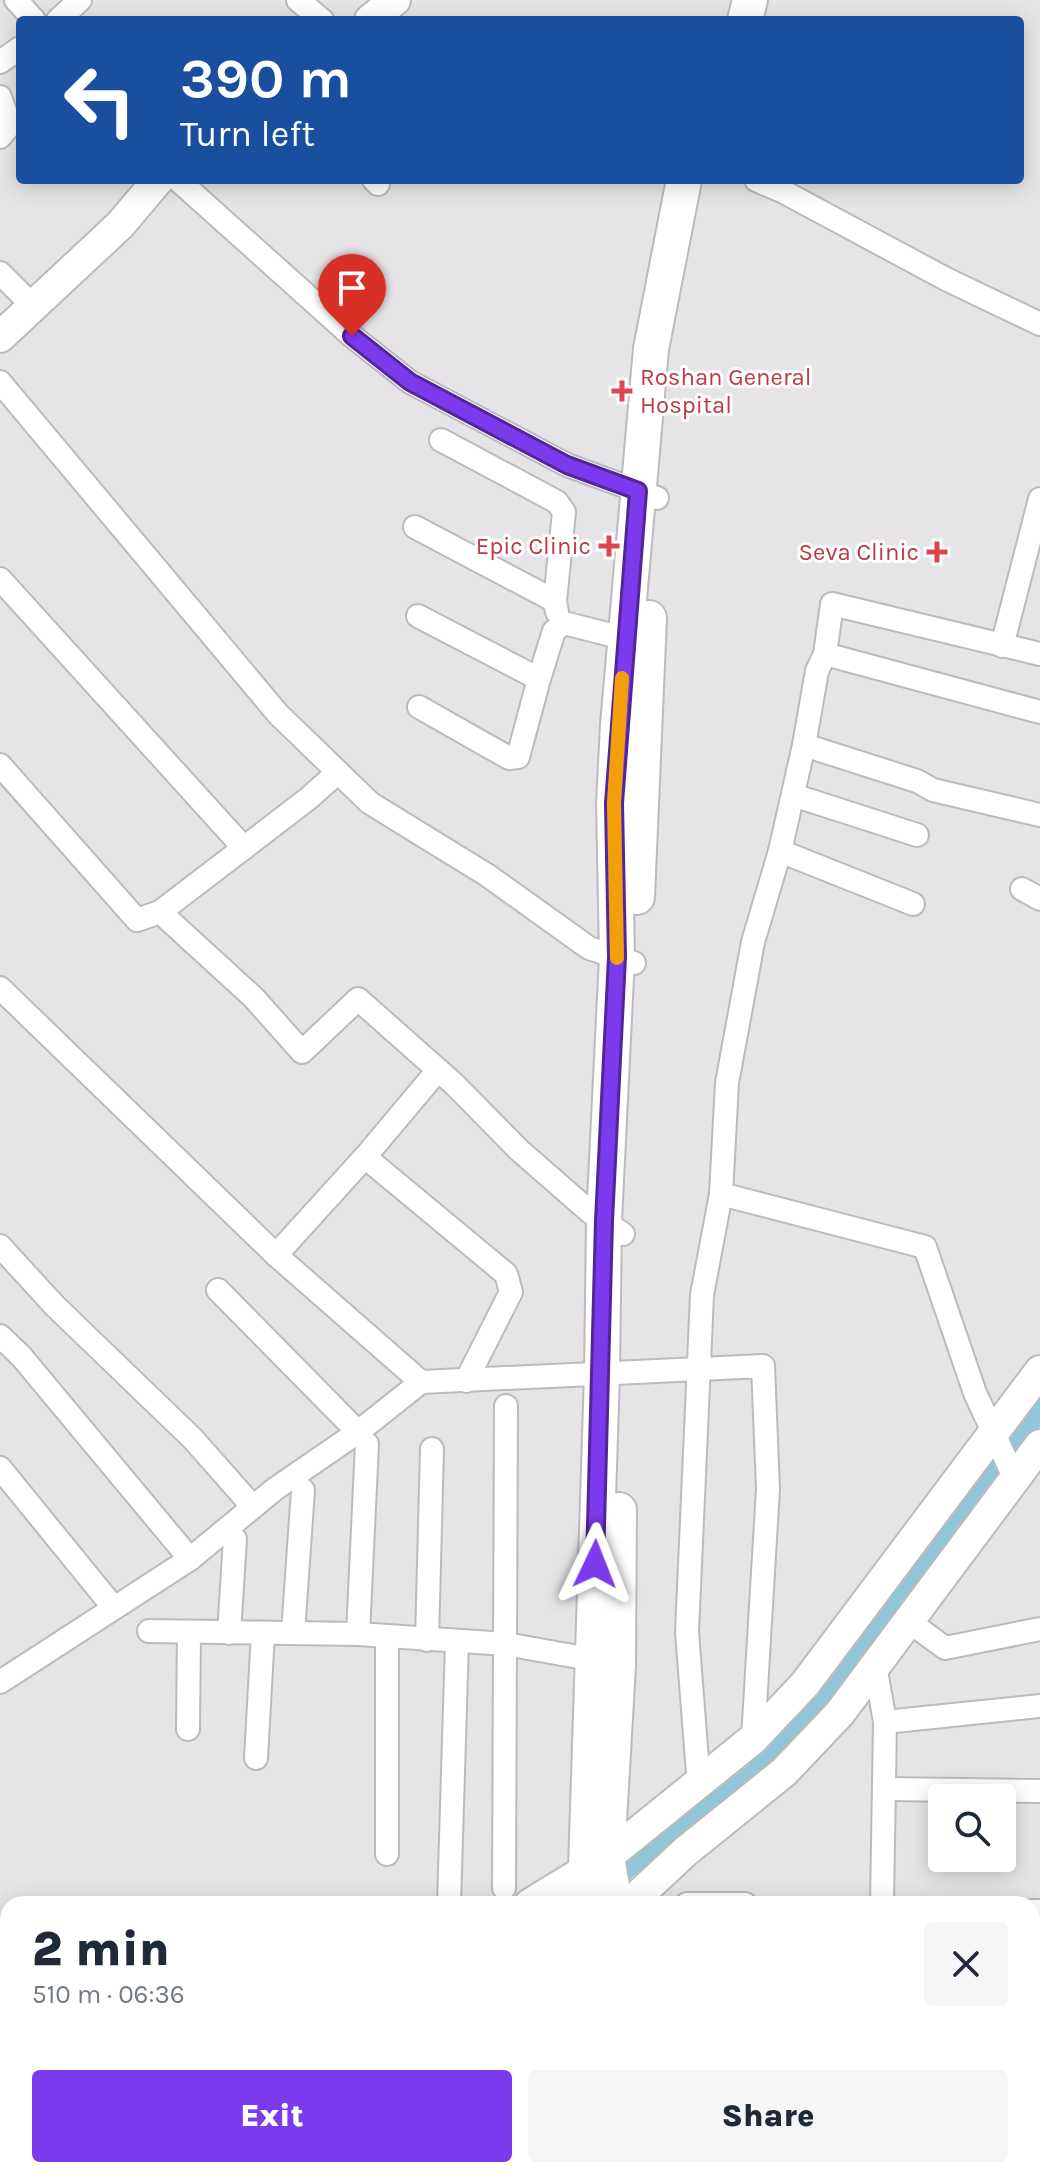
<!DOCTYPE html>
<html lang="en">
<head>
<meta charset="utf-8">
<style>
	body { margin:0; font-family:Karla,sans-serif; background:#f6f6f7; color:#1f2937; height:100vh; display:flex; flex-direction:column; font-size:30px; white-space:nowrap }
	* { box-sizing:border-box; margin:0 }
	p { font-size:26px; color:#747a83 }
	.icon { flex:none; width:44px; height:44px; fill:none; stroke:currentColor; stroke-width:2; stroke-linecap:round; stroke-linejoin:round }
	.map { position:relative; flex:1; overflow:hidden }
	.side { position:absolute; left:0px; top:1896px; width:1040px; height:282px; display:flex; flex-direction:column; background:#fff; border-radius:24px 24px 0 0; box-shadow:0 4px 20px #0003 }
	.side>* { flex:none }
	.guide { position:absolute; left:16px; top:16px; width:1008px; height:168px; border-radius:8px; box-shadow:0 4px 20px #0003; background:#1a4fa0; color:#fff; overflow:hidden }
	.tools { position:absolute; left:928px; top:1784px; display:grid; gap:16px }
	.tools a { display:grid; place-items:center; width:88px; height:88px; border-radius:8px; background:#fff; box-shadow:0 4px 20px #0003; font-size:40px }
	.pin { position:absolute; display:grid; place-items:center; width:68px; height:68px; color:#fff; margin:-82px -34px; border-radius:50% 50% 50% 0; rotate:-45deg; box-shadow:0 0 8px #0007 }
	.pin .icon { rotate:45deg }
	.me { position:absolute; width:88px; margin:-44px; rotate:2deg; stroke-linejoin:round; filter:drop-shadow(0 0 6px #0008) }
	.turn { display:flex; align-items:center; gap:28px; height:168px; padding:0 32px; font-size:36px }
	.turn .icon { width:104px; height:104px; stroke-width:2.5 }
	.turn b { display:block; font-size:56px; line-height:68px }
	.round { display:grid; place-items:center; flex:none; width:84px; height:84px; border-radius:8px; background:#f6f6f7 }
	.headline { display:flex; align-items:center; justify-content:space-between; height:136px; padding:0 32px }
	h1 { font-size:48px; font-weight:800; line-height:60px }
	.action { display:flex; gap:16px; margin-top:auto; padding:16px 32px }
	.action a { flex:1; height:92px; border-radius:8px; background:#7c3aed; color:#fff; font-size:32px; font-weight:800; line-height:92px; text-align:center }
	.action a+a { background:#f6f6f7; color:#1f2937 }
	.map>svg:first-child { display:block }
</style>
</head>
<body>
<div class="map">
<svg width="1040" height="2177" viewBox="0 0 1040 2177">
	<rect width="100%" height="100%" fill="#e6e4e7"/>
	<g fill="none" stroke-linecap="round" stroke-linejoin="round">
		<!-- canal -->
		<g stroke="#90c6d7" stroke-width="20">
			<path d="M606,1883l60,-42 90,-69 79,-88 205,-274"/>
			<path d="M185,2177l10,-7"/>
		</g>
		<defs>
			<g id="street">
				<path d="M16,0l18,20"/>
				<path d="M298,0l24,20"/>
				<path d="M58,20l22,-20"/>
				<path d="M0,62l20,-14"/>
				<path d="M0,97l10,28 -10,12"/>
				<path d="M178,180l174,156 58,46 157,83 90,33"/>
				<path d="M374,180l4,4"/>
				<path d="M756,180l28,12 162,87 94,45"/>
				<path d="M0,273l34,34"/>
				<path d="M0,382l278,332 92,89 117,72 102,73 45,15"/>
				<path d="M441,440l116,62 7,10 -9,89"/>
				<path d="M415,527l140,74 2,11"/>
				<path d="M0,579l244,269"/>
				<path d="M418,616l121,63 15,-48 10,-8 75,19"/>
				<path d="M1002,646l38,-147"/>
				<path d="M825,654l215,58"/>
				<path d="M419,707l90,51 9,-1 21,-78"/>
				<path d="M804,745l113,36 16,9 107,25"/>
				<path d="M0,765l137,155 23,-8 94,86 48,54 56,-53 96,85 65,66 71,62 33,22"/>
				<path d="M793,795l124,40"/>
				<path d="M780,851l133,53"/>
				<path d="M1022,889l18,10"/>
				<path d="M160,912l149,-114 29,-26"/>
				<path d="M0,988l276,267 145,127"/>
				<path d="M365,1157l141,117 5,18 -45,89"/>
				<path d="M721,1194l204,53 50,146 40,86"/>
				<path d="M0,1246l55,60 138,133 60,68"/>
				<path d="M276,1255l89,-98 73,-87"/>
				<path d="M218,1290l140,142"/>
				<path d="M0,1336l21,20 169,203"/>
				<path d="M0,1468l114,140"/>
				<path d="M907,1620l38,28 95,-19"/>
				<path d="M149,1631l209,3 148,10 100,18"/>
				<path d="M229,1633l6,-94"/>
				<path d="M293,1633l10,-143"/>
				<path d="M358,1634l9,-190"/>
				<path d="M387,1637v217"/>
				<path d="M427,1640l5,-191"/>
				<path d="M875,1665l10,57 155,-16"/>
				<path d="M0,1682l190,-123 85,-70 83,-57 63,-50 342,-16 5,123 -15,250"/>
				<path d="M188,1729l1,-97"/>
				<path d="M256,1758l7,-125"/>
				<path d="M699,1786l-12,-154 15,-337 19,-101 6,-111 26,-141 27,-91 24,-106 13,-74 8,-17 7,-50 208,50"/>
				<path d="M886,1789l154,2"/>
				<path d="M504,1888l2,-482"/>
				<path d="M449,1904l8,-263"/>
				<path d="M687,1904h58"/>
				<path d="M882,1904l3,-182"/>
				<path d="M1032,1911h8"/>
				<path d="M279,2170l5,7"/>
				<path d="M866,2170l1,7"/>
				<path d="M1001,2170l1,7"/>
				<path d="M935,2177l1,-7"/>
			</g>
			<g id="secondary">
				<path d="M370,20l25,-20"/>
				<path d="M0,337l120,-112 38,-45"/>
				<path d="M530,1904l77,-47 146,-118 52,-55 235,-313"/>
				<path d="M629,1904l57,-53 98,-79 56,-59 200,-268"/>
				<path d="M141,2177l10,-7"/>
				<path d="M219,2177l10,-7"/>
			</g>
			<g id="primary">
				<path d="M745,20l5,-20"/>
				<path d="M637,897l12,-279"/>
				<path d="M591,1904l-5,-35 16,-495 2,-153 13,-264 -3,-154 4,-78 33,-376 33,-169"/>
				<path d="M615,1904l-8,-47 11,-192 1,-155"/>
				<path d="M586,2177v-7"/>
			</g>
		</defs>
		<!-- street casing -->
		<use href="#street" stroke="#bcbabd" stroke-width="26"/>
		<!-- secondary casing -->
		<use href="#secondary" stroke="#bcbabd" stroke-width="34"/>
		<!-- primary casing -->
		<use href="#primary" stroke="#bcbabd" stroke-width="38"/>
		<!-- street -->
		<use href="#street" stroke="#fff" stroke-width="22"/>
		<!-- secondary -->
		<use href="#secondary" stroke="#fff" stroke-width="30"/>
		<!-- primary -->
		<use href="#primary" stroke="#fff" stroke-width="34"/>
	</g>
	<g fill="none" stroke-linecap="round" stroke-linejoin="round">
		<defs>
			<path id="route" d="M352,336l58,46 157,83 71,26 -24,312 3,154 -13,264 -9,343"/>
		</defs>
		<!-- route casing -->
		<use href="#route" stroke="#51269a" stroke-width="20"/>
		<!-- route -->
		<use href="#route" stroke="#7c3aed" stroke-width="14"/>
		<!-- slow -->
		<path stroke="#f59e0b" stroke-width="14" d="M617,958l-3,-155 8,-125"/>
	</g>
	<!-- markers -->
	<g fill="#e0444e" stroke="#fff" stroke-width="3">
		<path d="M618 379h8v8h8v8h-8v8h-8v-8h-8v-8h8z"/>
		<path d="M605 534h8v8h8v8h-8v8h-8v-8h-8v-8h8z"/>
		<path d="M933 540h8v8h8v8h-8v8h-8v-8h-8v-8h8z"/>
	</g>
	<g text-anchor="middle" stroke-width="6" stroke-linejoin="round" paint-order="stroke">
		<!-- health labels -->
		<g font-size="24" fill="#be3a42" stroke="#fff" text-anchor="end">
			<text x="640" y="385" text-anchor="start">Roshan General<tspan x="640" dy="28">Hospital</tspan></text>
			<text x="591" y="554">Epic Clinic</text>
			<text x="919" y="560">Seva Clinic</text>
		</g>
	</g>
</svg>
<div class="tools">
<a><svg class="icon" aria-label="search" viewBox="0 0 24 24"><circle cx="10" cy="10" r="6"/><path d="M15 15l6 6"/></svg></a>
</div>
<div class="pin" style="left:352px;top:336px;background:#d93025"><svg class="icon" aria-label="arrive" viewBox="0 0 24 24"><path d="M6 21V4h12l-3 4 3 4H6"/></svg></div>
<svg class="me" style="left:595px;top:1564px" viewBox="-20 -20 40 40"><path d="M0-17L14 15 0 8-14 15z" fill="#7c3aed" stroke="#fff" stroke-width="4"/></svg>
<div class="guide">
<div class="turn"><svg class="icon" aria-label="left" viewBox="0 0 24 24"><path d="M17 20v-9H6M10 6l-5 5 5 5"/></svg><div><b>390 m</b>Turn left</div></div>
</div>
<section class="side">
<div class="headline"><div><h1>2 min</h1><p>510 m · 06:36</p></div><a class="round"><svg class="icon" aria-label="close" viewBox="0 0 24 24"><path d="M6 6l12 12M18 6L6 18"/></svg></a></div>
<div class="action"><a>Exit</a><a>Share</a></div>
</section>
</div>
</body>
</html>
